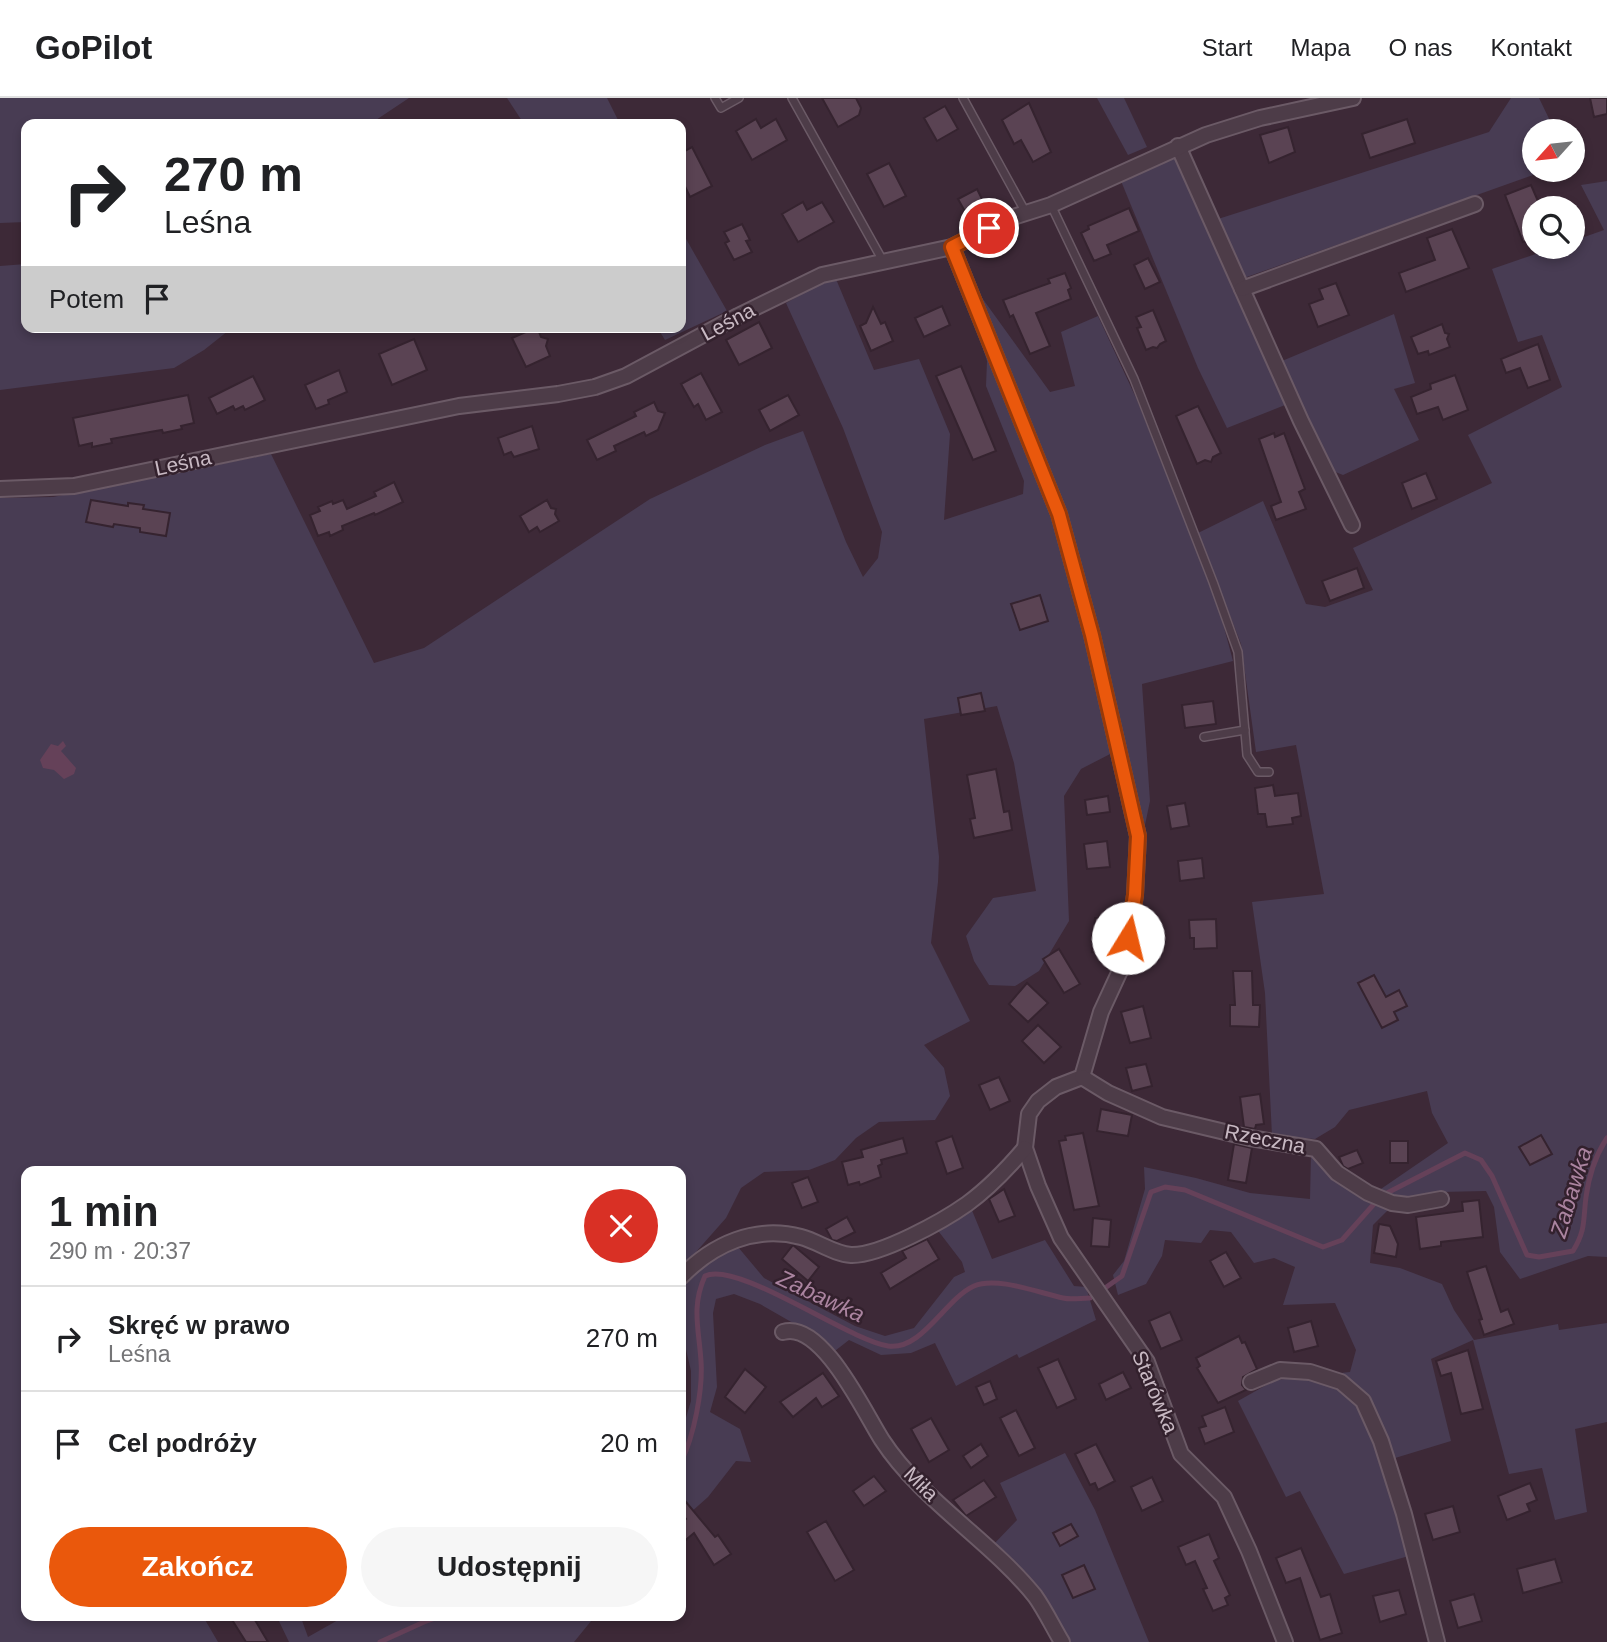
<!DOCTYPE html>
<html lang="pl">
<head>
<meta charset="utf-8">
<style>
	body { margin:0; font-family:Arial,sans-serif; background:#f6f6f6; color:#202124; height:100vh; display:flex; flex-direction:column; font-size:26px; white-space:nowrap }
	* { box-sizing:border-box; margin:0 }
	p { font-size:23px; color:#757577 }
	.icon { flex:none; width:38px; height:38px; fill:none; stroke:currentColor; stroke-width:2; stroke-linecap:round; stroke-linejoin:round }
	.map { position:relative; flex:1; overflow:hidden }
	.panel { position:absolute; left:21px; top:1068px; width:665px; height:455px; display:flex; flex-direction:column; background:#fff; border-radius:14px; box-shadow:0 4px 10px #0003 }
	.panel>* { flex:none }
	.top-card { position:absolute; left:21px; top:21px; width:665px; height:214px; border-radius:14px; box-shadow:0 4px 10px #0003; background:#fff; color:#202124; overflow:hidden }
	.needle { width:46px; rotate:243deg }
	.fabs { position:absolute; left:1522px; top:21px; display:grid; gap:14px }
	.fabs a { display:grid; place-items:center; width:63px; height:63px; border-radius:50%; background:#fff; box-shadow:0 4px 10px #0003; font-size:35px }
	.pin { position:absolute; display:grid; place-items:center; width:60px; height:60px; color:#fff; margin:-30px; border:4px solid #fff; border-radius:50%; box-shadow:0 2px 7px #0007 }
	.me { position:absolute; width:77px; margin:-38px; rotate:9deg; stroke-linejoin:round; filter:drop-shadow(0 0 5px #0008) }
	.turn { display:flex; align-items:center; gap:24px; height:147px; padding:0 28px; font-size:32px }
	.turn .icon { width:91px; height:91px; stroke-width:2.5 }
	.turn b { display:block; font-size:49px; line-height:60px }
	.then { display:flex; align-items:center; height:66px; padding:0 28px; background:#0003; gap:14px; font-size:26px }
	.round { display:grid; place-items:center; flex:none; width:74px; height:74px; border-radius:37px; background:#f6f6f6 }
	.head { display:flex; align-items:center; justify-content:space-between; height:119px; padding:0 28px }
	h1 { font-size:42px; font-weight:600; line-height:52px }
	.action { display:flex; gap:14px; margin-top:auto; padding:14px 28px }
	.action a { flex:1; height:80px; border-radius:42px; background:#ea580c; color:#fff; font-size:28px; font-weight:600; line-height:80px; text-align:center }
	.action a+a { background:#f6f6f6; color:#202124 }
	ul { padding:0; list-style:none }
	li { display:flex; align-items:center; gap:21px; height:105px; padding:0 28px; border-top:2px solid #e0e0e0 }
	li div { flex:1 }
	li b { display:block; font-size:26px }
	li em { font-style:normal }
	header { display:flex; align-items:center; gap:42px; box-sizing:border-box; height:98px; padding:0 35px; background:#fff; border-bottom:2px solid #e0e0e0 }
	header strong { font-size:33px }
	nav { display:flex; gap:38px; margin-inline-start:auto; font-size:24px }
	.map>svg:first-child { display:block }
</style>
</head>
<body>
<header>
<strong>GoPilot</strong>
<nav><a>Start</a><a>Mapa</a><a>O nas</a><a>Kontakt</a></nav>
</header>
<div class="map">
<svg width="1607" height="1544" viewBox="0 0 1607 1544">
	<rect width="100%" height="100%" fill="#3d2937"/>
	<!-- green -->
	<g fill="#483c53">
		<path d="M0,0h409l-39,26h-344v98l-26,1z"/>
		<path d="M507,0h100l13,26h-96z"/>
		<path d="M1097,0h27l23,49 -19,8z"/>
		<path d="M1511,0h28l16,33h-20v39h12l-303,108 -26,-59 271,-87z"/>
		<path d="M1175,59l110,248 -58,23 -29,-60 -77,-187z"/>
		<path d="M1607,83v1076l-19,-1 -68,23 -20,-27 -6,-45 -8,-16 -46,1 -31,5 -34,-4 73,-50 -16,-30 -5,-22 -78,19 -14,17 -20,12 -43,-3 -7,-143 -13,-91 72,-8 -28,-149 -40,7 -15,-108 -43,-111 65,-32 43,103 19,3 48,-17 -20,-42 139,-65 -24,-48 94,-48 -20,-52 -24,7 -26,-73 64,-22h17v-6l31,-11 -23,-45z"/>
		<path d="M681,132l46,81 -62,29 -8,-13h24z"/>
		<path d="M26,166v63h207l-29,23 -30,18 -174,22v-124z"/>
		<path d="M836,181l38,91 45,-11 31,75 -6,86 79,-26 1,-13 -38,-95 1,-25 -16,-51 1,-26 78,108 25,-6 -14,-54 37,-16 39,84 81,205 15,56 -91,23 8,117 -5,24 -17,-59 -14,-14 -33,17 -17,27 5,125 -30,50 -24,15 -26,-1 -15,-24 -8,-25 27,-38 43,-7 -22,-128 -17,-57 -73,13 15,138 -1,25 -7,61 39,78 -46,24 20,23 6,28 -15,24 -56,2 -23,16 -21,22 -26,10 -45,2 -23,16 -15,30 -45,51v-98h-655v444h180l-2,3 14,24h-218v-1144l53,-1 218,-43 103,209 50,-15 226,-149 115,-54 38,-14 43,111 17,35 15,-19 4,-26 -39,-104 -57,-125 30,-17z"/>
		<path d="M1394,216l21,69 -21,6 25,51 -76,35 -10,-4 -51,-110z"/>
		<path d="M1311,1055l79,55 -17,17 -3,38 30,5 42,16 12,26 20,30 84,-16 1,6 48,-7v99l-32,7 12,83 -32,8 -13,-52 -33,6 -36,-134 -42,19 20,82 -69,21 27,94 -65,18 -44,-83 -14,6 -48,-96 37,-21 75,-8 6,-22 -21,-47 -52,2 12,-38 -21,-9 -20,5 -23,-31 -21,-2 -9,13 -36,-3 -3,16 -16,28 -28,11 -5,-20 11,-14 21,-72 -1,-22 52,11 54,15 60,6z"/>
		<path d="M971,1110l21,51 53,-19 29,46 12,1 10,33 -77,38 -2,-4 -61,32 -21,-43 -24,10 -30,2 -32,-15 -18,14 -31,-27 -40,-23 -26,-10 -18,5 -3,14 4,74 -7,25 30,17 11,33 -15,-1 -28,36 -27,24v-87l10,-33v-30l-10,-43v-44l2,-3 27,-23 28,-11 26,31 91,48 30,10 29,-8 40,-51 11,-5 -3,-10 -26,-34z"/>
		<path d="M1065,1355l30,57 54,132h-83l-73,-97 24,-25 -17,-37z"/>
		<path d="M276,1517h24l8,22 39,-22h249l-22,27h-285z"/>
	</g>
	<!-- water -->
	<path fill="#654159" d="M63,643l3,5 -5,5 15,17 -2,6 -10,5 -10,-9 -11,-2 -3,-8 11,-16 7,2z"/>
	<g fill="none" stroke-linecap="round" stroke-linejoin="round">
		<!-- stream -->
		<g stroke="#654159" stroke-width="5">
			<path d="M1385,1096l80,-41 16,7 11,16 35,79 12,2 34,-6c13,-21 10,-31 13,-54 3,-22 9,-41 21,-59"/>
			<path d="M1105,1190l17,-12 29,-84 14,-5 20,3 138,57 19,-7 32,-36"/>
			<path d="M681,1364c13,-26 22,-72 20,-101 -2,-32 -10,-54 4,-85 32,-16 143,64 183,70 34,5 57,-47 86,-60 23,-10 65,7 89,12 8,2 18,0 27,0"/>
			<path d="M380,1544l44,-20 20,-7"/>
		</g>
	</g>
	<!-- building -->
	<g fill="#5a4353" stroke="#35232f" stroke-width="2">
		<path d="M822,0h34l5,10 -2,7 -21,12z"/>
		<path d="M1590,0h17v16l-13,3z"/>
		<path d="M1029,5l22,49 -18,10 -12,-22 -7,4 -12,-24z"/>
		<path d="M945,8l13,23 -21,12 -13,-23z"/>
		<path d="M756,21l5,9 15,-9 11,21 -35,20 -16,-29z"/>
		<path d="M1407,21l8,24 -45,15 -8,-24z"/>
		<path d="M1288,29l7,25 -26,11 -9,-28z"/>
		<path d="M692,49l20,39 -22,11 -9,-19v-25z"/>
		<path d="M889,65l17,33 -22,11 -17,-33z"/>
		<path d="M1531,87l10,23h-6v30l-12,4 -18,-47z"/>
		<path d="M977,91l8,16 -18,10 -9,-16z"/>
		<path d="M803,104l4,8 15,-8 12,20 -36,20 -16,-28z"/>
		<path d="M1129,110l10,23 -32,14 4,9 -17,7 -13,-28 8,-4 -1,-3z"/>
		<path d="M742,126l8,16 -4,1 6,11 -18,8 -9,-17 4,-2 -5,-9z"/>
		<path d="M1452,131l17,39 -63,24 -7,-19 36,-13 -8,-22z"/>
		<path d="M1148,160l12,24 -15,7 -11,-24z"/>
		<path d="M1065,175l6,15 -3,2 3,9 -35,14 14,33 -20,8 -17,-39 -3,2 -7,-17 47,-17 -2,-4z"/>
		<path d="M1336,185l13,32 -31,12 -9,-23 14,-5 -4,-10z"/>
		<path d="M942,208l8,19 -26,12 -9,-19z"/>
		<path d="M873,209l8,17 4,-2 8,19 -22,10 -11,-25 6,-3z"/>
		<path d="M1153,212l13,31 -6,3 -3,4 -4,-1 -7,3 -9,-22 4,-1 -5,-10z"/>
		<path d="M759,224l13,26 -33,17 -13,-25z"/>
		<path d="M1442,226l3,9 4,1 -2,5 3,8 -21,8 -1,-4 -10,3 -7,-17z"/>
		<path d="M537,229l4,10 7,2 -2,7 4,10 -24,11 -14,-29z"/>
		<path d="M414,241l13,31 -35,15 -13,-31z"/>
		<path d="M1538,246l12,36 -22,8 -8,-20 -14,5 -5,-14z"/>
		<path d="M961,268l35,85 -23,9 -37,-84z"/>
		<path d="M339,272l8,22 -19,8 1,4 -13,5 -11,-24z"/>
		<path d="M701,275l21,39 -16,8 -8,-16 -4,3 -13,-23z"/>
		<path d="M1455,277l13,35 -25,10 -5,-13 -21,7 -6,-17 20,-8 -1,-5z"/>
		<path d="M253,278l12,24 -20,10 -2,-4 -8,4 -2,-4 -16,8 -8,-16z"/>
		<path d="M188,297l6,28 -13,3 1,3 -19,4 -1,-3 -12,2 -39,7 1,4 -20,4v-4l-13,3 -6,-28z"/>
		<path d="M788,297l11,20 -29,16 -11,-21z"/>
		<path d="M654,304l4,9 7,2 -7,17 -12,6 -2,-4 -30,14 2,5 -19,9 -10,-20 49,-24 -2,-4z"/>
		<path d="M1198,308l23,47 -8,4 -2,5 -6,-2 -8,4 -21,-48z"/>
		<path d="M532,328l7,23 -25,8 -3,-5 -7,3 -6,-17z"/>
		<path d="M1274,335l1,4 9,-4 21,56 -6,3 7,17 -30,11 -5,-14 10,-4 -22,-63z"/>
		<path d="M1426,375l11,26 -25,10 -10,-26z"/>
		<path d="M394,384l9,20 -28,13 -1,-2 -32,13 1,4 -13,6 -1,-4 -11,4 -8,-21 10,-4 -2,-4 14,-6 1,3 10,-4 4,9 29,-13 -2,-4z"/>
		<path d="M91,402l37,6v-3l16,2 -1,4 27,4 -4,23 -26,-4v-4l-26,-4 -1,3 -27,-5z"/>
		<path d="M547,402l4,8 5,1 -1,5 4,7 -19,11 -3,-5 -8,5 -9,-16z"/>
		<path d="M1357,470l7,20 -34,13 -8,-20z"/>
		<path d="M1040,497l8,26 -28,9 -9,-26z"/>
		<path d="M981,595l4,18 -24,4 -3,-17z"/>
		<path d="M1213,603l3,23 -31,4 -3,-23z"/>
		<path d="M996,671l8,43 5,-1 3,19 -38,8 -4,-19 5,-1 -8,-43z"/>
		<path d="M1273,687l2,11 23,-3 3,23 -9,2 1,6 -26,3 -2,-13h-7l-3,-26z"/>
		<path d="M1108,698l2,16 -23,3 -2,-15z"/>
		<path d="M1185,705l4,23 -18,3 -4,-23z"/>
		<path d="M1107,743l3,26 -23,2 -3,-25z"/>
		<path d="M1202,760l2,20 -24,3 -2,-20z"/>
		<path d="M1095,820l19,2 -2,33 -20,-1z"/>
		<path d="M1216,821l1,29 -23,1v-11h-4l-1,-18z"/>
		<path d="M1059,851l21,35 -16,9 -21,-34z"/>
		<path d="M1233,873h19l1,34h7l-1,22 -29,-1v-21h5z"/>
		<path d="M1374,877l12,22 13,-7 8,16 -13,6 4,8 -16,8 -24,-45z"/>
		<path d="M1027,885l21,20 -20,19 -19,-18z"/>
		<path d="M1143,908l8,32 -21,5 -9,-31z"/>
		<path d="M1038,927l23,22 -17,16 -22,-22z"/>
		<path d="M1146,966l6,22 -20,5 -6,-23z"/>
		<path d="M999,979l11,24 -20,9 -11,-25z"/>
		<path d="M1260,996l4,30 -8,1 -1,4 -11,-2 -4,-30z"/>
		<path d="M1101,1011l31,6 -4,21 -31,-5z"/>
		<path d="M1083,1035l16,73 -25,4 -15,-69 7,-1 -1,-4z"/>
		<path d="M1541,1037l11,19 -22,11 -11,-18z"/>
		<path d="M952,1038l11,32 -16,6 -11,-32z"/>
		<path d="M903,1040l4,15 -26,7 1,4 -4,2 3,11 -21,8 -1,-3 -11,3 -6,-23 21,-5 -2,-7z"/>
		<rect x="1390" y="1043" width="18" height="22"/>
		<path d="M1234,1046l18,4 -6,35 -18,-3z"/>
		<path d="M1357,1052l6,13 -15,6 -5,-3 -4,-9z"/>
		<path d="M808,1079l10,25 -16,6 -10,-25z"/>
		<path d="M1004,1091l11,27 -16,6 -10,-23z"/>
		<path d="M1479,1102l4,37 -42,5v4l-21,3 -4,-32 47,-6 -1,-9z"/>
		<path d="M847,1119l8,15 -18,9 -5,-1 -6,-11z"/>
		<path d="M1093,1120l18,2 -2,27 -18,-1z"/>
		<path d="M1379,1126l11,2 8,18 -2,13 -22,-4z"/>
		<path d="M927,1141l12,20 -49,30 -9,-16 25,-15 -4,-7z"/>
		<path d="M793,1147l26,22 -11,14 -26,-22z"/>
		<path d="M1226,1154l15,26 -17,9 -14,-26z"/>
		<path d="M1486,1168l15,46 7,-3 6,15 -30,11 -5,-15 3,-1 -15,-47z"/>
		<path d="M1170,1214l12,28 -21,9 -12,-28z"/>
		<path d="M1311,1223l7,25 -24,6 -6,-24z"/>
		<path d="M1239,1238l3,7 3,-1 12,27 -14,8 -1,8 4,5 -28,13 -21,-35 3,-2 -4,-8z"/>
		<path d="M1468,1252l15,59 -22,5 -10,-41 -10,3 -5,-15z"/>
		<path d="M1058,1261l18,40 -19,9 -19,-40z"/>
		<path d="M745,1271l21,18 -21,26 -20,-16z"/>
		<path d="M1123,1274l8,16 -25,12 -7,-16z"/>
		<path d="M823,1275l16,23 -17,11 -6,-9 -23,19 -13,-15z"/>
		<path d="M990,1283l7,18 -13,6 -8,-18z"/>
		<path d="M1225,1309l9,25 -29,12 -6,-16 7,-2 -4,-10z"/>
		<path d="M1016,1312l19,38 -16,8 -19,-38z"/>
		<path d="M931,1320l18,32 -20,12 -18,-33z"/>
		<path d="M981,1346l7,12 -17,12 -8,-12z"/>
		<path d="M1096,1346l19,37 -17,9 -3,-7 -5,2 -15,-31z"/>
		<path d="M874,1378l12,15 -22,15 -11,-15z"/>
		<path d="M1152,1379l11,24 -21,10 -11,-24z"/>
		<path d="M984,1382l12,17 -30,19 -13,-16z"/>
		<path d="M1530,1385l7,17 -10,4 3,7 -23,9 -9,-24z"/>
		<path d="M681,1398l34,41 3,-2 13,19 -17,11 -20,-32 -13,11v-20l5,-5 -5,-7z"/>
		<path d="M1453,1408l7,26 -27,8 -8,-26z"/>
		<path d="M826,1423l28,49 -19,11 -28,-49z"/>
		<path d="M1071,1426l7,12 -18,10 -7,-13z"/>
		<path d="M1209,1436l10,24 -5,3 16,34 -5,3 3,7 -15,6 -10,-22 4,-1 -12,-27 -9,4 -8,-18z"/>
		<path d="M1301,1450l20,49 9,-3 12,39 -22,7 -20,-62 -14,5 -10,-25z"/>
		<path d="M1555,1461l7,23 -39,11 -6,-24z"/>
		<path d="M1084,1467l11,24 -22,9 -11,-23z"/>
		<path d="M1399,1492l7,24 -26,8 -7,-26z"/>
		<path d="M1474,1496l8,27 -24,7 -8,-27z"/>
		<path d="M229,1517h23l16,27h-22z"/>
	</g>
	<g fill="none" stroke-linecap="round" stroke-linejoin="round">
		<defs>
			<g id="lane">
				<path d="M715,0l6,10 18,-10"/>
				<path d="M792,0l91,163"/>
				<path d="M963,0l63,115"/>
				<path d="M1051,107l83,174 79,203 25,70 9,103 11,17h11"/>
				<path d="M1204,639l41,-7"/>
			</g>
			<g id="street">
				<path d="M1178,48l123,275 51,104"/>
				<path d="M952,149l107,267 33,121 46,201 -3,59 -10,65 -24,52 -19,65 -26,10 -18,14 -9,13 -4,34 13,38 23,52 86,124 34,92 43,43 25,54 36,91"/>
				<path d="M1242,191l233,-85"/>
				<path d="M0,391l74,-3 385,-80 99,-12 37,-7 31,-11 112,-60 84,-41 130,-28 55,-28 44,-14 155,-70 54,-17 93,-20"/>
				<path d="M1082,979l26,16 54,24 88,21 66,11 21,24 31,20 24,10 16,2 33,-6"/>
				<path d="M681,1179c32,-33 74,-52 120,-40 16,4 33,17 50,18 29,1 92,-34 116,-51 22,-16 41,-36 58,-56"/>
				<path d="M783,1234c39,-12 82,82 99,108 39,60 108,100 153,156 10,14 18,31 27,46"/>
				<path d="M1251,1284l29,-12 30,2 31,10 22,19 18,40 23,73 33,128"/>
			</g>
		</defs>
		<!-- lane casing -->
		<use href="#lane" stroke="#6b5a66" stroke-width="10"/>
		<!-- street casing -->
		<use href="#street" stroke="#6b5a66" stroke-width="18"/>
		<!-- lane -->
		<use href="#lane" stroke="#4d3c48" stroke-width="7"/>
		<!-- street -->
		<use href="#street" stroke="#4d3c48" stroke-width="14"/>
	</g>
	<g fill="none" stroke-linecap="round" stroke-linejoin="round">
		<defs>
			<path id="route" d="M989,130l-37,19 107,267 33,121 46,201 -3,59 -7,43"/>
		</defs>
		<!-- route casing -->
		<use href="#route" stroke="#983908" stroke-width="18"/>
		<!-- route -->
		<use href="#route" stroke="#ea580c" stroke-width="12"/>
	</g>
	<g text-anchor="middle" stroke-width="5" stroke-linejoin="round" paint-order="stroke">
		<!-- street labels -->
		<g font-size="21" fill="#c8b9c3" stroke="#33212d">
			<text transform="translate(728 224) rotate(-28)" y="7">Leśna</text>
			<text transform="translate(183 365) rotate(-12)" y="7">Leśna</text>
			<text transform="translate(1265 1041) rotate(11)" y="7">Rzeczna</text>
			<text transform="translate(1155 1294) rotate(67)" y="7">Starówka</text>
			<text transform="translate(921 1386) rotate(45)" y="7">Miła</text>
		</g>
		<!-- water labels -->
		<g font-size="23" font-style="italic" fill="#ab84a0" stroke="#33212d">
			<text transform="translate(1571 1094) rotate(-73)" y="8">Zabawka</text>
			<text transform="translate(821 1198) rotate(25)" y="8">Zabawka</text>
		</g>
	</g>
</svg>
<div class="fabs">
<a><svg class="needle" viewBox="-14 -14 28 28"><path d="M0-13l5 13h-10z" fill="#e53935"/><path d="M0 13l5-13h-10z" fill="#757577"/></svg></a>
<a><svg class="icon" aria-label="search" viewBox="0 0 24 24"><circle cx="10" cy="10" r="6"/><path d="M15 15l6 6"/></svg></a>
</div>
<div class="pin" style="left:989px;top:130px;background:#d93025"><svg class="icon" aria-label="arrive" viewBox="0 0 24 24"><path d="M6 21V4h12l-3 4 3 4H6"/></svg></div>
<svg class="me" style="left:1128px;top:840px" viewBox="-20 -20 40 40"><circle r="19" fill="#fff"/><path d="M0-13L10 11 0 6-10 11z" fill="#ea580c"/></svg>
<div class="top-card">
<div class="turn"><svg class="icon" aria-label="right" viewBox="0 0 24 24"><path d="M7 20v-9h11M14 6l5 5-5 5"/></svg><div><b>270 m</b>Leśna</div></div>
<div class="then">Potem<svg class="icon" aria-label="arrive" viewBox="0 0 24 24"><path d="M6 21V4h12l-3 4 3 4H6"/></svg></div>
</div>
<section class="panel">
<div class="head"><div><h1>1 min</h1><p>290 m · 20:37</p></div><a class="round" style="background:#d93025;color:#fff"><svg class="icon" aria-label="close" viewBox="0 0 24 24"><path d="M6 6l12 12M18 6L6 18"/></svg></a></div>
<ul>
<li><svg class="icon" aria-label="right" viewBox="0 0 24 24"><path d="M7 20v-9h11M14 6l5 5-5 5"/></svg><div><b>Skręć w prawo</b><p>Leśna</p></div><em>270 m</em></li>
<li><svg class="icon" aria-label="arrive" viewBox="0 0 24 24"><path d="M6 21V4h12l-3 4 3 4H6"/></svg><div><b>Cel podróży</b></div><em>20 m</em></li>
</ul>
<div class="action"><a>Zakończ</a><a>Udostępnij</a></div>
</section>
</div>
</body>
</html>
